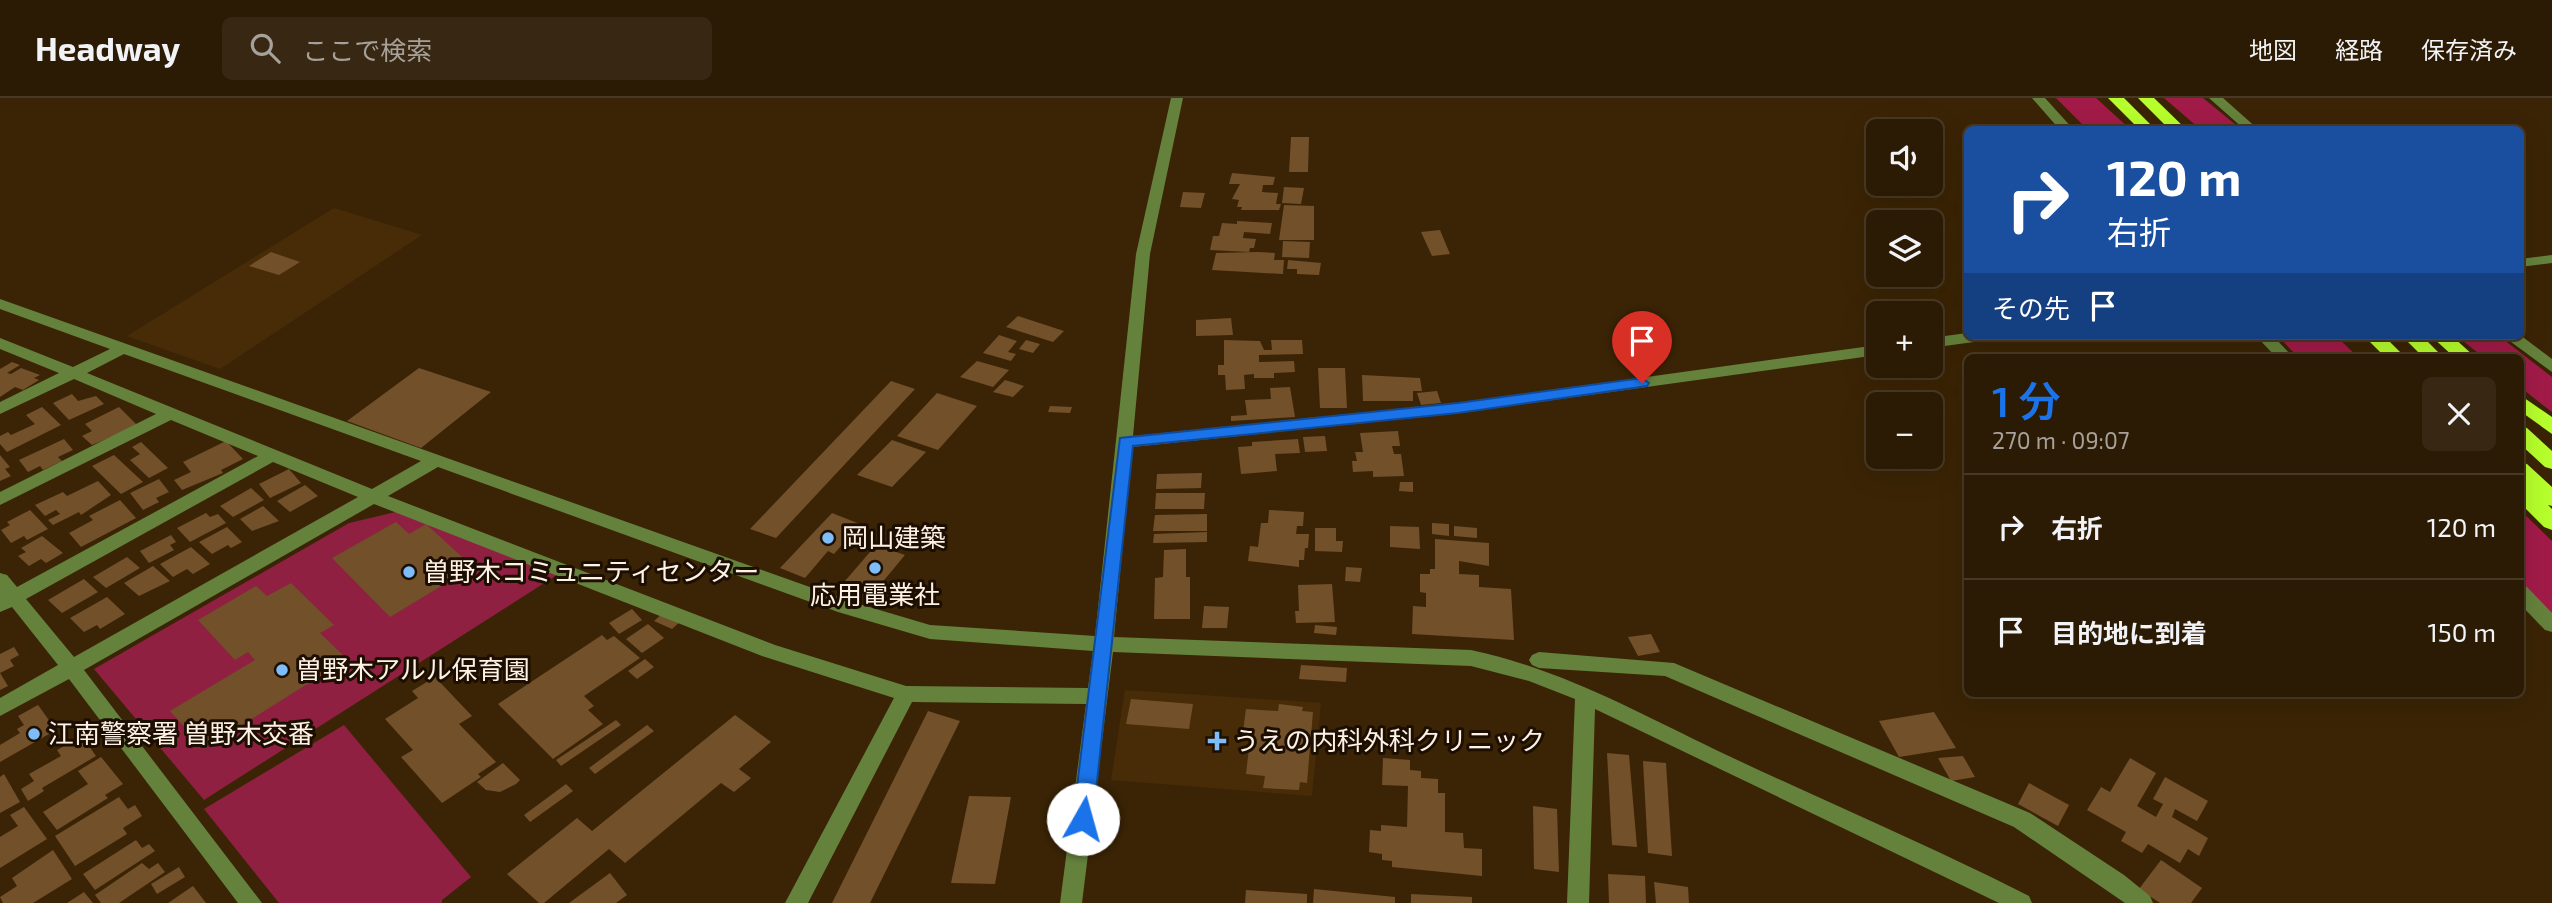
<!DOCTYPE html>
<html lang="ja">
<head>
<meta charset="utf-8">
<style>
	body { margin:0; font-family:"Exo 2","Noto Sans JP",sans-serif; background:#382813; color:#f1f3f6; height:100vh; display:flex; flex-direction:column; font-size:26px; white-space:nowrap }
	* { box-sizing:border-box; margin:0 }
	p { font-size:23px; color:#a6a19a }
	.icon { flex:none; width:38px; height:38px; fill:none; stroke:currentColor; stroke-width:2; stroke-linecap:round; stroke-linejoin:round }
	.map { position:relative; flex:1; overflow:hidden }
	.side { position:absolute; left:1964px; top:256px; width:560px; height:343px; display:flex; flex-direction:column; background:#2c1b04; border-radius:10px; box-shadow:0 7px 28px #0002,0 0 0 2px #483926 }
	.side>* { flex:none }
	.banner { position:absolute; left:1964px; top:28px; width:560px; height:214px; border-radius:10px; box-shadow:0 7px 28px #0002,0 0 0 2px #483926; background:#1a4fa0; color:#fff; overflow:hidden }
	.buttons { position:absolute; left:1866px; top:21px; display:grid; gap:14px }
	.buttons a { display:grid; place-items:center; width:77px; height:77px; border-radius:10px; background:#2c1b04; box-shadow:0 7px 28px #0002,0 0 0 2px #483926; font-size:35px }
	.pin { position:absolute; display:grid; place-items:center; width:60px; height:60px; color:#fff; margin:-72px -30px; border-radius:50% 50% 50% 0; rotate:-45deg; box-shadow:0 0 7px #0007 }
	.pin .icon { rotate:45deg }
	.me { position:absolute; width:77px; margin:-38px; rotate:7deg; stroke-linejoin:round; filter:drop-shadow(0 0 5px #0008) }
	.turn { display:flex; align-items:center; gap:24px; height:147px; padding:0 28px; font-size:32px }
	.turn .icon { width:91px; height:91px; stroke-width:2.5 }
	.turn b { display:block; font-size:49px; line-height:60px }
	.then { display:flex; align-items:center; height:66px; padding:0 28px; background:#0003; gap:14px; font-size:26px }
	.round { display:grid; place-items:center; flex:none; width:74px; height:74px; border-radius:10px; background:#382813 }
	.head { display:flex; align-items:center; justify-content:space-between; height:119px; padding:0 28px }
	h1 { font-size:42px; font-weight:600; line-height:52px; color:#1a73e8 }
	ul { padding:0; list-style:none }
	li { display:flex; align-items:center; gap:21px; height:105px; padding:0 28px; border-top:2px solid #483926 }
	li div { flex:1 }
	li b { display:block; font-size:26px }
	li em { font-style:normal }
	header { display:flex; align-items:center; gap:42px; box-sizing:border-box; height:98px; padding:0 35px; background:#2c1b04; border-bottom:2px solid #483926 }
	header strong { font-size:33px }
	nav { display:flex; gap:38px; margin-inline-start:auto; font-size:24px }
	.search { width:490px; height:63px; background:#382813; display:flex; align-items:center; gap:18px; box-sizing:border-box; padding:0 24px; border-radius:10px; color:#a6a19a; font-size:26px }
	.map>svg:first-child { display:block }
</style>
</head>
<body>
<header>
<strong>Headway</strong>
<div class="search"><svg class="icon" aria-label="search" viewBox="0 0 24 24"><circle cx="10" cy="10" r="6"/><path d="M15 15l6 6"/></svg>ここで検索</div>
<nav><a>地図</a><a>経路</a><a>保存済み</a></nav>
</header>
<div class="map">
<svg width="2552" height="805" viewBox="0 0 2552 805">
	<rect width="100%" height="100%" fill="#3b2405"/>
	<!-- built -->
	<g fill="#482c07">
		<path d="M334,110l88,27 -202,134 -93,-33z"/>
		<path d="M1125,592l196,13 -9,93 -201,-16z"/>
	</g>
	<!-- green -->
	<g fill="#8f2042">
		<path d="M400,413l160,62 -356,227 -110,-131 255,-146z"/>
		<path d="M344,627l127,152 -29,23v3h-163l-75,-94z"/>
	</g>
	<!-- forest -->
	<g fill="#a21b48">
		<path d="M2056,0h40l34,31h-43z"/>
		<path d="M2164,0h39l38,31h-41z"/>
		<path d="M2278,238h58l22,21h-60z"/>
		<path d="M2457,238h42l53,41v35l-32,-25v-30h-37z"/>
		<path d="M2520,412l32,31v76l-32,-34z"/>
	</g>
	<!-- building -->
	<g fill="#72502a">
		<path d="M1291,39h18l-1,35h-19z"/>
		<path d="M1232,75l43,4 -2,8h-10l-1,7 16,1 -2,11h5l-2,6h-38l1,-3h-5l2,-7 -7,-1 8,-15h-11z"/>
		<path d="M1284,89l20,1 -3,16 -19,-1z"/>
		<path d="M1183,94l22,1 -4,15 -21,-1z"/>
		<path d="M1284,107l30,1v34h-35z"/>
		<path d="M1237,123l35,2 -2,11 -26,-2 -1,6 13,1 -2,9h-4l-1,4 -39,-2 3,-14h6l3,-13 15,1z"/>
		<path d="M1440,132l10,24 -18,2 -11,-24z"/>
		<path d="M1283,143l27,1 -1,16 -27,-1z"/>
		<path d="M271,154l29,10 -21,13 -30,-9z"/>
		<path d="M1258,154l17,1 -1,7h10l-1,14 -71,-4 4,-17z"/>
		<path d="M1288,162l33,3 -2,12 -22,-1v-5h-10z"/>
		<path d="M1018,218l46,15 -11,11 -47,-15z"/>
		<path d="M1231,220l2,17 -37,1v-16z"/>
		<path d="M999,237l18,6 -9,11 8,2 -5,7 -28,-8z"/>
		<path d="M1026,242l14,4 -7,9 -14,-4z"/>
		<path d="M1224,242l36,1 4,9h8l-1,-10h31l1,14 -44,1v7l35,-1 1,11 -21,1v5h-20v-4l-10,1 1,14 -19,1 -1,-15h-7v-10h6z"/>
		<path d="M977,263l32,9 -16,17 -33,-10z"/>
		<path d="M12,264l8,3 -13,8 4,1 10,-6 19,7 -6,3 5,2 -16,10 -8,-3 -15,10v-28z"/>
		<path d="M419,270l72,24 -70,56 -74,-27z"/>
		<path d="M1318,270h27l2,40h-27z"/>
		<path d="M1362,277l58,3 2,13h-9v10h-50z"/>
		<path d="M1005,282l19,6 -11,11 -20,-5z"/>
		<path d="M891,283l24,8 -139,149 -26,-9z"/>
		<path d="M1290,289l5,30 -64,4v-5l16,-1 -2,-15 26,-1 -1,-11z"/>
		<path d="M1437,293l4,12 -20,2 -4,-12z"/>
		<path d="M937,295l40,13 -39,44 -41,-14z"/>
		<path d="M72,296l6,7 18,-5 8,8 -35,16 -16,-17z"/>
		<path d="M1050,308l22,1 -2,6 -22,-1z"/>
		<path d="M42,309l19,18 -54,27 -7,-8v-8l8,-4 3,3 24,-11 -9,-9z"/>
		<path d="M119,309l19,19 -46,19 -10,-9 10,-5 -7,-7z"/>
		<path d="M1398,333l2,15h-8l2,8h7l3,22 -31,1v-6l-20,1 -1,-11h5l-2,-9h8l-3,-19z"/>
		<path d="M1325,338l2,15 -22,1 -2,-15z"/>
		<path d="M64,341l9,11 -15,7 4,4 -19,9 -3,-4 -12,6 -9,-12z"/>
		<path d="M1298,341l2,14 -25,1 2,17 -36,3 -3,-27 14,-1v-4z"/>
		<path d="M892,342l34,12 -34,35 -35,-12z"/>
		<path d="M226,343l17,18 -22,11 2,3 -41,17 -8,-10 17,-8 -8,-10z"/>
		<path d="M141,344l27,26 -19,10 -19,-18 10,-6 -8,-7z"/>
		<path d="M0,357l10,12 -5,2 6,7 -11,5z"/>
		<path d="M114,357l29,27 -22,12 -29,-28z"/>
		<path d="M289,371l12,14 -31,15 -11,-14z"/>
		<path d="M1202,375l-1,15 -45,1 1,-15z"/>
		<path d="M159,381l10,13 -13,6 3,4 -16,8 -13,-17z"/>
		<path d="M98,383l13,14 -30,20 -2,-3 -26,13 -5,-5 12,-6 -4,-4 -11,6 -10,-11 28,-13 4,4z"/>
		<path d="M1400,384h13v10l-14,-1z"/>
		<path d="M305,387l13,11 -28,16 -13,-11z"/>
		<path d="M251,390l13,12 -31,17 -13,-11z"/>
		<path d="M1156,395h49l-1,16h-49z"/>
		<path d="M120,402l16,18 -55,29 -12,-14 24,-13 -4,-4z"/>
		<path d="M263,408l16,15 -27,10 -12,-12z"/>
		<path d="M30,412l18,19 -21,11 -3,-4 -13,7 -10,-13 9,-5 -3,-3z"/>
		<path d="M1269,412l35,2 -1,14h-6l-1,8h13l-1,14h-3l-1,12h-5v7l-51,-6 2,-15 8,1 3,-24h7z"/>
		<path d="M206,415l4,4 8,-3 8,9 -36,19 -13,-14z"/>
		<path d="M832,415l28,11 -26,30 -6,-3 -23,27 -25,-10z"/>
		<path d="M1207,416v17h-54l2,-16z"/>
		<path d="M396,424l13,12 17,-10 47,43 -83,50 -58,-59z"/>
		<path d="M1432,425l17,1v12l-17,-2z"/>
		<path d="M1390,428l29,1 1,22 -30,-2z"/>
		<path d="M1454,428l23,2v10l-23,-2z"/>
		<path d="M227,429l15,15 -11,6 -3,-3 -16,9 -13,-12z"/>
		<path d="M1315,430h21v13h7l-1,11 -27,-1z"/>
		<path d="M1207,434v10l-54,1 1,-9z"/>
		<path d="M171,437l5,7 -6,3 4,5 -25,13 -9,-12z"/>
		<path d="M42,438l21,17 -17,10 -5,-4 -12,7 -11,-10 8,-4 -5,-4z"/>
		<path d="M1435,441l54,4v23l-30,-5v13l20,1v12l32,2 3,51 -102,-6 1,-28 13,1v-14l-6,-1v-18h10v-5h5z"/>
		<path d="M876,447l29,10 -35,42 -23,-7 6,-6 -8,-3z"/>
		<path d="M191,449l19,17 -17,10 -6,-5 -14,8 -13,-13z"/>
		<path d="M1186,451v28h4v42h-36l1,-41 8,-1 1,-27z"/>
		<path d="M127,459l13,11 -34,20 -13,-11z"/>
		<path d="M153,468l17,15 -31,15 -15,-13z"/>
		<path d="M1346,469l16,1 -2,14 -15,-1z"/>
		<path d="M84,481l14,13 -36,21 -14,-13z"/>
		<path d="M291,485l43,42 -14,8 27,26 -143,90 -34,-38 85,-51 -7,-8 -13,8 -37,-40 58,-34 11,10z"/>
		<path d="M1332,486l3,38 -39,1 -1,-12h4l-1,-26z"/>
		<path d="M107,499l18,17 -25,15 -3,-4 -13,7 -14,-14z"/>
		<path d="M1204,508l25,1 -2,21h-25z"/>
		<path d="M632,511l10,11 -23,14 -10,-11z"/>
		<path d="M665,513l18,8 -11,10 -18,-8z"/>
		<path d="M648,526l16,14 -22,15 -16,-14z"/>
		<path d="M1315,527l22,2 -1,8 -22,-2z"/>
		<path d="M1651,536l9,18 -22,4 -10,-19z"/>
		<path d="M602,537l5,5 7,-4 26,22 -56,38 10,10 -6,4 15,14 -50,35 -55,-55z"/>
		<path d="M14,549l5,8 -9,5 4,6 -14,7 8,13 -8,4v-36z"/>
		<path d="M645,561l9,8 -17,12 -9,-8z"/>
		<path d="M1301,567l46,3 -1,14 -47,-3z"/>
		<path d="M435,579l37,39 -13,8 37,38 -18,12 3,3 -39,26 -41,-46 12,-7 -28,-31 33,-21 -6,-7z"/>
		<path d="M1131,601l62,5 -4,25 -63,-5z"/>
		<path d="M1279,606l24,3 -1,4 11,1 -6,71 -7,-1 -1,8 -36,-2 2,-12 -19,-2 4,-35h-8l4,-30 32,2z"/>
		<path d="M38,607l18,25 -56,32v-17l20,-12 -3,-4 7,-4 -6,-9z"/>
		<path d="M928,613l32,10 -90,182h-38z"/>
		<path d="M1934,614l22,36 -57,9 -20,-36z"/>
		<path d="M735,617l36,27 -32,27 12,9 -17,14 -13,-9 -96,80 -16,-14 -65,54h-5l-32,-29 70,-56 15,13z"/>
		<path d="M616,622l5,5 -60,41 -5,-6z"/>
		<path d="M647,627l7,6 -59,43 -6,-6z"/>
		<path d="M82,638l14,20 -54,32 2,3 -16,10 -7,-12 13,-8 -5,-7 32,-18 -4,-6z"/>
		<path d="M1607,655l22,2 8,92 -25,-2z"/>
		<path d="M1963,658l12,21 -24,4 -13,-23z"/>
		<path d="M101,659l22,27 -18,11 3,3 -51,32 -14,-18 45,-28 -10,-13z"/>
		<path d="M1383,660l27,2v10l11,1v7l17,1v14h7v39l18,1 1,15 18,1v27l-90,-9v-6l-10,-1v-6l-13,-2 1,-22 11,1v-6l26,2 1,-41 -26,-1z"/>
		<path d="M2130,660l26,15 -19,33 19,11 7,-13 -10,-5 12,-22 43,24 -11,20 -22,-12 -3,8 36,21 -9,18 -11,-7 -8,14 -32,-19 -6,9 -21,-12 5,-9 -39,-22 14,-23 9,5z"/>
		<path d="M1643,663l23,2 6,93 -24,-3z"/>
		<path d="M503,665l17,17 -4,4 -16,8 -14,-2 -9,-8z"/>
		<path d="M4,676l16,28 -20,11v-36z"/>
		<path d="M2029,685l40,22 -11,21 -40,-22z"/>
		<path d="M566,686l7,7 -43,31 -6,-7z"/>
		<path d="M969,698l42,1 -16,87 -44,-1z"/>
		<path d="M119,699l9,12 7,-4 7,11 -19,12 4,6 -52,32 -20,-30z"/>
		<path d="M1533,708l24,3 2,63 -25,-3z"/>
		<path d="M24,709l23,32 -47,29v-31l18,-11 -8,-11z"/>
		<path d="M136,742l6,8 7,-4 6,7 -60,39 -12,-16z"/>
		<path d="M53,752l19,29 -39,24h-30l-3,-6 17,-11 -5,-8z"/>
		<path d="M2161,762l41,28 -11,15h-31l-21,-14z"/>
		<path d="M142,765l7,6 9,-6 7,9 -46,31h-18l-6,-8z"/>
		<path d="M179,769l6,10 -28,17 -6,-10z"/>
		<path d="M610,775l17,22 -11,8h-47z"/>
		<path d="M1608,776l37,2 1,27h-37z"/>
		<path d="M1654,784l34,5 1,16h-33z"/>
		<path d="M193,788l13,17h-38z"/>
		<path d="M1314,791l81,8v6h-82z"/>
		<path d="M1246,792l61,4v9h-62z"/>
		<path d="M84,794l9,11h-26z"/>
		<path d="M1411,796l61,3v6h-61z"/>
	</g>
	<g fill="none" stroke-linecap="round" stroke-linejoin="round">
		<!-- minor -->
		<g fill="#65823c" fill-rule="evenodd">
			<path d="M1171,0h12l-33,156 -17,182 325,-33 420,-58v10l-420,58 -326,34 -18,190 357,13c89,19 164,61 245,100 91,43 184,83 275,127l38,19 3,7h-33l-404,-194 -6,194h-22l8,-204 -46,-18 -58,-15 -358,-14 -31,251h-22l26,-199 -174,-2 -104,201h-23l109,-205 -132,-42 -388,-152 -290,166 178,233h-24l-169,-224 -69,37v-18l58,-33 -46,-58 -12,5v-39l7,2 10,12 241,-131 -87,-36 -171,85v-13l156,-78 -82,-35 -74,35v-12l59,-29 -59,-24v-11l73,29 37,-18 -110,-40v-10l849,302 81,24 165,11 41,-382zM124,256l297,107 -49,28 -285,-116zM273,364l85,35 -284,160 -48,-58zM438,369l400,145 92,27 163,12 -5,37 -182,-2 -131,-41 -387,-149z"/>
			<path d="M2032,0h13l29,32h-14z"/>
			<path d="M2209,0h14l36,32h-14z"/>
			<path d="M2552,157v8l-32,4v-8z"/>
			<path d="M1967,235v3h22l-8,5 -51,7v-10z"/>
			<path d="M2520,237l32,24v13l-49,-36z"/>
			<path d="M2256,238h17l20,21h-17z"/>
			<path d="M2520,487l7,2 25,26v19l-7,-2 -25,-26z"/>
			<path d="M1539,554l135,11 356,150 94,62 26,21 3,7h-28l-111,-76 -349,-151 -126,-8 -7,-3 -3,-5 3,-5z"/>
		</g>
		<!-- highway -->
		<g fill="#b6fe2c" fill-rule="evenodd">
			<path d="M2108,0h16l32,32h-16z"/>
			<path d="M2138,0h16l33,32h-17z"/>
			<path d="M2364,238h20l21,21h-20z"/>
			<path d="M2402,238h20l21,21h-20z"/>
			<path d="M2431,238h21l23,21h-21z"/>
			<path d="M2520,297l32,22v17l-32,-23z"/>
			<path d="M2520,328l7,2 25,23v18l-7,-2 -25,-23z"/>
			<path d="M2520,364l7,2 25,23v19l-4,-1 4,4v21l-8,-3 -24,-24v-19l4,1 -4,-4z"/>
		</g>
	</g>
	<!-- route -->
	<path fill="#1a73e8" stroke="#114b97" stroke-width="2" d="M1642,280l7,5 -2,3 -189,27 -325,33 -40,373 -3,6 -7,2 -7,-2 -3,-6 47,-381 338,-35z"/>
	<!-- markers -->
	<g fill="#7ebdf9" stroke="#1c0f02" stroke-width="2.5">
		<circle cx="828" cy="440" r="7"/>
		<circle cx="875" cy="470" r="7"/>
		<circle cx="409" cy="474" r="7"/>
		<circle cx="282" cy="572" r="7"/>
		<circle cx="34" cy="636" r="7"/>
		<path d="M1213.5 632.5h7v7h7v7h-7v7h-7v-7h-7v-7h7z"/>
	</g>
	<g text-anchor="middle" stroke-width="6" stroke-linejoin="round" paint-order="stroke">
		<!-- poi labels -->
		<g font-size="26" fill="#fef2e6" stroke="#1c0f02" text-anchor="start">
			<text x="842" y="449">岡山建築</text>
			<text x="423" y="483">曽野木コミュニティセンター</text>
			<text x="875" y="506" text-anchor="middle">応用電業社</text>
			<text x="296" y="581">曽野木アルル保育園</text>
			<text x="48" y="645">江南警察署 曽野木交番</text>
			<text x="1233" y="652">うえの内科外科クリニック</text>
		</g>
	</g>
</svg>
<div class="buttons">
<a><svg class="icon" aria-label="sound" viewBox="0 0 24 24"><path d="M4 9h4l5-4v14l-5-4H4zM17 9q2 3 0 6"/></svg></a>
<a><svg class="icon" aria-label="layers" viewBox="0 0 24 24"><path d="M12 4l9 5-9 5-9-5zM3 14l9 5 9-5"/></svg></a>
<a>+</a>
<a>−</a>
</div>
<div class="pin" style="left:1642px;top:285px;background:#d93025"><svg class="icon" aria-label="arrive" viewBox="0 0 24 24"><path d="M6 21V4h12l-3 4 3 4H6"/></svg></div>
<svg class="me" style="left:1083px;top:721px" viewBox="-20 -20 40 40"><circle r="19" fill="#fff"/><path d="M0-13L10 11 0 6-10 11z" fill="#1a73e8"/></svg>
<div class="banner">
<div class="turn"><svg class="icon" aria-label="right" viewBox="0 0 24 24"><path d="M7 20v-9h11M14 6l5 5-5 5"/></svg><div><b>120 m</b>右折</div></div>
<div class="then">その先<svg class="icon" aria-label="arrive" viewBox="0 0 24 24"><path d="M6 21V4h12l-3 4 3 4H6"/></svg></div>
</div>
<section class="side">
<div class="head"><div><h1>1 分</h1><p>270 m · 09:07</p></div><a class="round"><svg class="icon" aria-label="close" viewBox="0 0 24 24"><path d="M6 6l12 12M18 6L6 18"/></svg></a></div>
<ul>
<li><svg class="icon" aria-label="right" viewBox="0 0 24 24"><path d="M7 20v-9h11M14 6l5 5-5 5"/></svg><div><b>右折</b></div><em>120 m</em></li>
<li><svg class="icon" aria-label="arrive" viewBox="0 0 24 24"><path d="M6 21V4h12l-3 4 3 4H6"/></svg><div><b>目的地に到着</b></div><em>150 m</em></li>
</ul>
</section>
</div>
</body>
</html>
